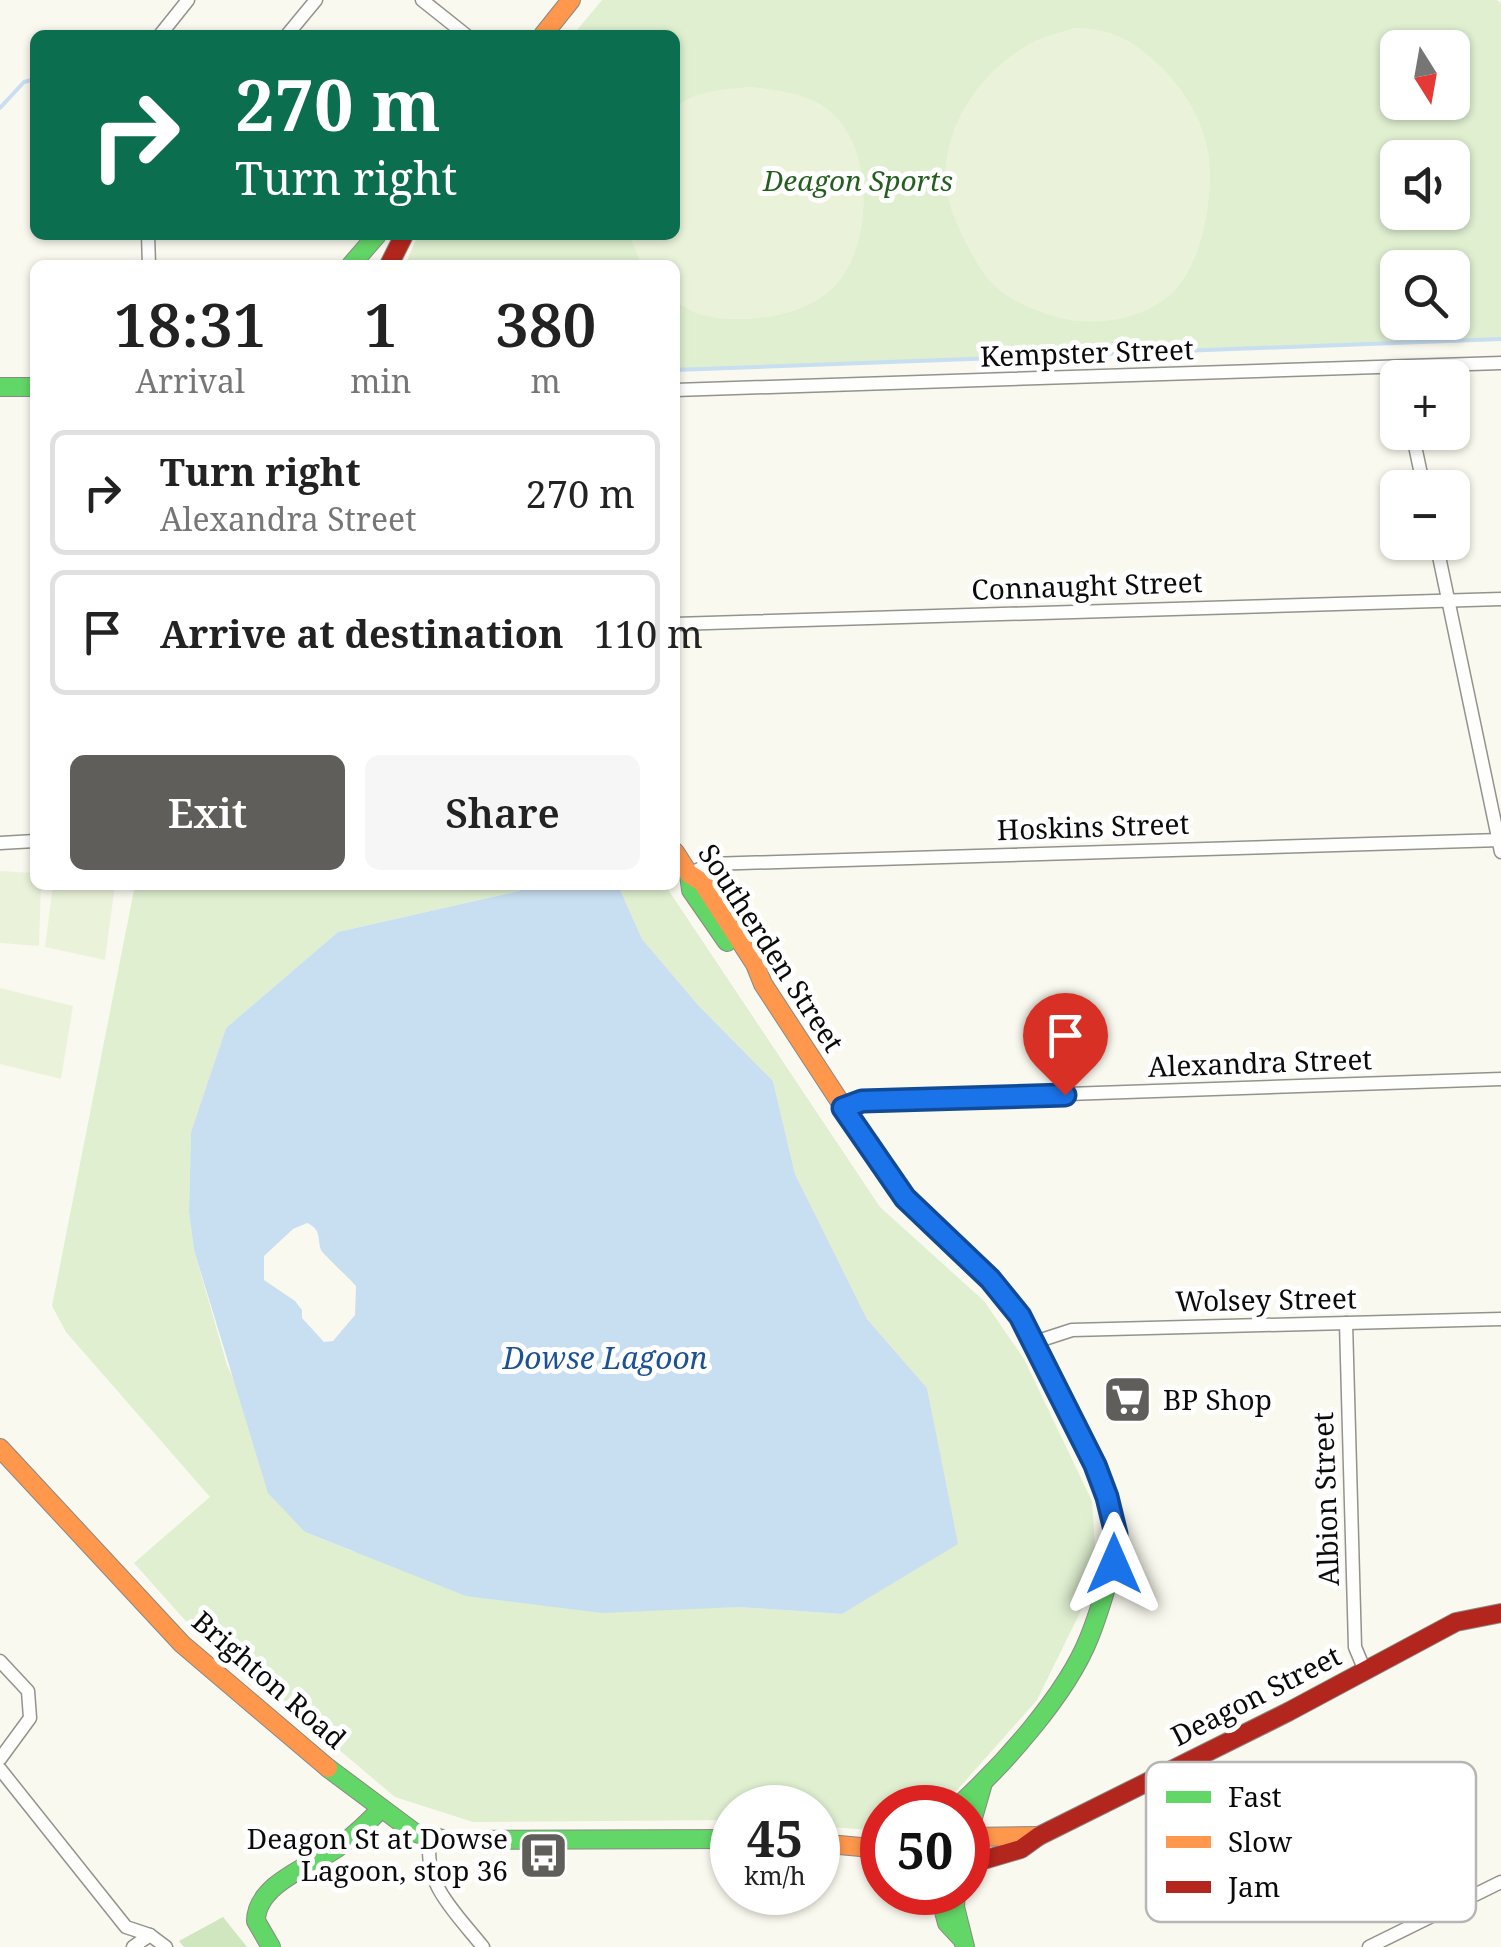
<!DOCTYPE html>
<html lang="en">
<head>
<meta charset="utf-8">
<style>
	body { margin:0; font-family:"Noto Serif",serif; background:#f6f6f6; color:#222; height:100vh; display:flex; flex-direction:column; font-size:38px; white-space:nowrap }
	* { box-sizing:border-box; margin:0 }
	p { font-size:32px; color:#767676 }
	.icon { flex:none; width:55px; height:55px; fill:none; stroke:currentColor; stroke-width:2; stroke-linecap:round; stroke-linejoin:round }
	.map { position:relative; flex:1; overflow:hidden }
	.details { position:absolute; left:30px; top:260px; width:650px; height:630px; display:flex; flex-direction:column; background:#fff; border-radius:15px; box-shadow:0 2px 8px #0004 }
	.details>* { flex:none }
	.hud { position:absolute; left:30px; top:30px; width:650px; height:210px; border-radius:15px; box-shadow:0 2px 8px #0004; background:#0b6e4f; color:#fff; overflow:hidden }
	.needle { width:65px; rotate:169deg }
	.buttons { position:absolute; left:1380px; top:30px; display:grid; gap:20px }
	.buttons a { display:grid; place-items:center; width:90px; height:90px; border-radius:15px; background:#fff; box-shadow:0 2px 8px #0004; font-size:50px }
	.speed { position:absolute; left:710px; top:1785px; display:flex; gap:20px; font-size:50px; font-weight:700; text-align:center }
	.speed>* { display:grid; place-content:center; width:130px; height:130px; border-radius:50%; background:#fff; box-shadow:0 2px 8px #0004; line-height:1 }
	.speed small { font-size:25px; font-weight:400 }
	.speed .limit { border:15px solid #d22; background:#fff; color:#111 }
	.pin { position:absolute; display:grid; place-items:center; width:85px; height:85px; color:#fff; margin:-102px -42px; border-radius:50% 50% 50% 0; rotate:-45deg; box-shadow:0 0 10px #0007 }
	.pin .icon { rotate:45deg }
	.me { position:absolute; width:110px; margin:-55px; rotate:0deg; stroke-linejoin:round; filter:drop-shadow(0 0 8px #0008) }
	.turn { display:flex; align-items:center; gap:35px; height:210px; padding:0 40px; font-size:45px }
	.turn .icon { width:130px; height:130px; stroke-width:2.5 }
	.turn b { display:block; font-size:70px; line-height:85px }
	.eta { display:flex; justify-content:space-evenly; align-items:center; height:170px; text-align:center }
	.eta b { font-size:60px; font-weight:600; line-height:70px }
	.action { display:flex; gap:20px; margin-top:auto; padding:20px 40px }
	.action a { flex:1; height:115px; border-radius:15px; background:#5f5e5b; color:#fff; font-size:40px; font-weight:600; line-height:115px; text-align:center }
	.action a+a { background:#f6f6f6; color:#222 }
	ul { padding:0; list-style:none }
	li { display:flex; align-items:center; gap:30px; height:125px; margin:0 20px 15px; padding:0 20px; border:5px solid #e0e0e0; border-radius:15px }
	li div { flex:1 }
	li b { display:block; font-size:38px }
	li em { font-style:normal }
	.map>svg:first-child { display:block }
</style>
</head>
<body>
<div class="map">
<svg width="1501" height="1947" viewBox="0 0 1501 1947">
	<rect width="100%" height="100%" fill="#faf9ef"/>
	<!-- green -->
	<g fill="#dfefd0" fill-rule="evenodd">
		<path d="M602,0h895l4,3v337l-826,29v-104h-270l13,-30h257v-200h-102zM1398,48h54v54h-54zM1398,158h54v54h-54zM1398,268h54v54h-54z"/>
		<path d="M135,885h394l-10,6 -181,41 -112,96 -35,104 -2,80 5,38 33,115 78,167 47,19 386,56 104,7 115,-70 -30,-156 -60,-69 -72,-145 -22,-93 -75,-76 -56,-66 -24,-54h46l3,3 213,319 104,94 40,58 68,142 5,77 -60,122 -95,107 -60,1v23l-64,-5v-18h-86v12l-259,2 -78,-25 -211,-178 -50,-56 76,-66 -144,-165 -14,-26z"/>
	</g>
	<!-- forest -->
	<path fill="#cfe6bf" d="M223,1917l24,30h-63l-5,-6z"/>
	<!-- pitch -->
	<g fill="#eaf3da">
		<path d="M1074,28c37,0 61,13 87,39 22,21 42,53 47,85 7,41 -5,113 -37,142 -30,27 -78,33 -115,23 -33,-10 -62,-23 -79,-54 -13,-23 -28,-50 -31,-78 -5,-59 36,-115 85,-142 13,-7 29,-10 43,-15z"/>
		<path d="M751,87c22,3 46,4 67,16 58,31 58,141 16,184 -31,31 -91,38 -132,28 -9,-2 -18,-9 -27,-13v-37h-34l-11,-30h45v-127c20,-18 50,-19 76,-21z"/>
		<path d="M0,871l35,2v12h6l-2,61 -39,-3z"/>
		<path d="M53,885h62l-10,75 -60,-13z"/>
		<path d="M0,988l73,18 -12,73 -61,-15z"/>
	</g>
	<!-- water -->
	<path fill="#c8def1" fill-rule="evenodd" d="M529,885h89l24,54 56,66 75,76 22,93 72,145 60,69 31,156 -116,70 -104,-7 -136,6 -136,-17 -161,-64 -37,-39 -74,-243 -5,-38 2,-80 35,-104 112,-96 181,-41zM307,1223c15,7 10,15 14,27 2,4 29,29 35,36l-1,29 -22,26 -9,1 -22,-24v-8l-7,-9 -31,-21v-24l29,-27z"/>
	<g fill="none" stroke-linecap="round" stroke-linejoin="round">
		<!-- stream -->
		<g stroke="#c8def1" stroke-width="4">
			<path d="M0,108l24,-26 11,-3"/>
			<path d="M675,370l826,-31"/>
		</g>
		<defs>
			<g id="street">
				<path d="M422,0l44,35"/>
				<path d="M160,35l28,-35"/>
				<path d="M287,35l29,-35"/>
				<path d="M148,235l1,30"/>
				<path d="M675,390l826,-27"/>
				<path d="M1412,432l12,56"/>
				<path d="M1436,542l65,310"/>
				<path d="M675,624l826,-25"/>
				<path d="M0,843l35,-2"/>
				<path d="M689,874l21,-10 791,-24"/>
				<path d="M843,1108l19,-7 639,-22"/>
				<path d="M1346,1323l9,324 10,24"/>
				<path d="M1035,1342l37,-12 429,-11"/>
				<path d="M0,1661l28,30 2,27 -30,41"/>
				<path d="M0,1769l126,158 24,8 16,12"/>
				<path d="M431,1838c-11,44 27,77 52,109"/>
				<path d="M133,1947l17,-12"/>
				<path d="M1369,1947l132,-65"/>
			</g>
			<g id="fast">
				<path d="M351,265l26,-30"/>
				<path d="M0,387h35"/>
				<path d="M689,874l2,16 36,52"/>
				<path d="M328,1768l87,65 33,7 284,-1"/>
				<path d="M956,1808c46,-42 110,-112 133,-170 10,-24 17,-50 24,-74"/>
				<path d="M968,1835l15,-52"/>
				<path d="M939,1892l8,31 14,15"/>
				<path d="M956,1892l-1,15 10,40"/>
				<path d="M271,1947l-15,-26c0,-37 55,-55 81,-73 16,-11 30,-25 43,-38"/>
			</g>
			<g id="slow">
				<path d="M543,35l28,-35"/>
				<path d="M675,852l14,22 13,8 53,82 8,20 130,199 97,96 29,37 76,149 18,49v50"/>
				<path d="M0,1448l182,196 146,124"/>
				<path d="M970,1837l69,-1"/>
				<path d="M818,1843l64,6"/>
			</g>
			<g id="jam">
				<path d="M389,265l15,-30"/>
				<path d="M970,1864l51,-15 18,-13 249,-124 168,-90 45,-9"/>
			</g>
		</defs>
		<!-- street casing -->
		<use href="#street" stroke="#93928e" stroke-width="15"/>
		<!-- fast casing -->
		<use href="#fast" stroke="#898984" stroke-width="20"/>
		<!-- slow casing -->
		<use href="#slow" stroke="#898984" stroke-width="20"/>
		<!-- jam casing -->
		<use href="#jam" stroke="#898984" stroke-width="20"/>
		<!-- street -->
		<use href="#street" stroke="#fefefd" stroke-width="12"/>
		<!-- fast -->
		<use href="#fast" stroke="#63d668" stroke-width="18"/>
		<!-- slow -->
		<use href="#slow" stroke="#ff974d" stroke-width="18"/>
		<!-- jam -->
		<use href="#jam" stroke="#b3261e" stroke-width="18"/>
	</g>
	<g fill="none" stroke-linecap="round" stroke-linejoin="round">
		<defs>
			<path id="route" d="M1065,1095l-203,6 -19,7 62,90 85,81 30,37 75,149 12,32 9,37 -2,30"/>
		</defs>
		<!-- route casing -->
		<use href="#route" stroke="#114b97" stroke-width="25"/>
		<!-- route -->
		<use href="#route" stroke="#1a73e8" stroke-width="18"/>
	</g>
	<!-- icons -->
	<defs>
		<symbol id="supermarket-square" viewBox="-11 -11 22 22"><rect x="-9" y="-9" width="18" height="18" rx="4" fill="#5f5e5b" stroke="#fff"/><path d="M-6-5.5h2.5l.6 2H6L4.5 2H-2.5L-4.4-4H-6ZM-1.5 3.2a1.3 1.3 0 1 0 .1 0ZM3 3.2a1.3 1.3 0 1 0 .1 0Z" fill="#fff"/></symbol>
		<symbol id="bus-square" viewBox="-11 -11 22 22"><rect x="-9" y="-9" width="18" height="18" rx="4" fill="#5f5e5b" stroke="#fff"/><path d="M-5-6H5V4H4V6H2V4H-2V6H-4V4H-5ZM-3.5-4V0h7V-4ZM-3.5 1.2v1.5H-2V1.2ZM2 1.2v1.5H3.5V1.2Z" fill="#fff"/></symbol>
	</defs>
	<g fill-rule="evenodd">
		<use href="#supermarket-square" x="1100" y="1372" width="55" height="55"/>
		<use href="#bus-square" x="516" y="1828" width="55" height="55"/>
	</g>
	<g text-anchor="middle" stroke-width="10" stroke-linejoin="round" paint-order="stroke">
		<!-- park labels -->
		<g font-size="28" font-style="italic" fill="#255f20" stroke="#fff">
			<text x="858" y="191">Deagon Sports</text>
		</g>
		<!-- street labels -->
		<g font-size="28" fill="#0b0b0b" stroke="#fff">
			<text transform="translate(1087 353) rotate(-2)" y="10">Kempster Street</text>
			<text transform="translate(1087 586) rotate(-2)" y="10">Connaught Street</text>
			<text transform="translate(1093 827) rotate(-2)" y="10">Hoskins Street</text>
			<text transform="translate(771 948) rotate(57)" y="10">Southerden Street</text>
			<text transform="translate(1260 1063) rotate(-2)" y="10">Alexandra Street</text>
			<text transform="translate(1266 1300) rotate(-1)" y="10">Wolsey Street</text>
			<text transform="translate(1326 1499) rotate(-92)" y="10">Albion Street</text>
			<text transform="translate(269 1680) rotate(41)" y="10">Brighton Road</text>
			<text transform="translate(1256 1696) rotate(-27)" y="10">Deagon Street</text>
		</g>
		<!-- poi labels -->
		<g font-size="28" fill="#0b0b0b" stroke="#fff" text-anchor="start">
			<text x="1163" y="1410">BP Shop</text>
			<text x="508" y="1849" text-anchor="end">Deagon St at Dowse<tspan x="508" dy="32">Lagoon, stop 36</tspan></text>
		</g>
		<!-- water labels -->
		<g font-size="30" font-style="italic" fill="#1c5196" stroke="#fff">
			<text x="605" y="1369">Dowse Lagoon</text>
		</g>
	</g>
	<!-- legend -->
	<rect x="1146" y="1762" width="330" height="160" rx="15" fill="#fff" stroke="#b6b6b6" stroke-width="2.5"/>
	<rect x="1166" y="1791" width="45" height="12" fill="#63d668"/>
	<rect x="1166" y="1836" width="45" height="12" fill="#ff974d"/>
	<rect x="1166" y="1881" width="45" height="12" fill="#b3261e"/>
	<g font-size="28" fill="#0b0b0b">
		<text x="1228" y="1807">Fast</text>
		<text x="1228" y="1852">Slow</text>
		<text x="1228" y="1897">Jam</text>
	</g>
</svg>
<div class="buttons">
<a><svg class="needle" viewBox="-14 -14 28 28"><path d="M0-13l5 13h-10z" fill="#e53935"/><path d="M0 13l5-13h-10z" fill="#767676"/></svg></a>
<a><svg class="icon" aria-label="sound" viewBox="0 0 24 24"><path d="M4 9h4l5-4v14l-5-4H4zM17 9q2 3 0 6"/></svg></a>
<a><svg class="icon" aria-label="search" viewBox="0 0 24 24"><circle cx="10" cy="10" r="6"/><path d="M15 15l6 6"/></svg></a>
<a>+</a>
<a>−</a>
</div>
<div class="speed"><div>45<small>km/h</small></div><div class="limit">50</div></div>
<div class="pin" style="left:1065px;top:1095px;background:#d93025"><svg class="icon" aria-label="arrive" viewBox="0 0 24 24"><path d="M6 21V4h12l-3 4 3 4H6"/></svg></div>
<svg class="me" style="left:1114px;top:1564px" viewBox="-20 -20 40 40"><path d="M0-17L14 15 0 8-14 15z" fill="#1a73e8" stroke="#fff" stroke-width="4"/></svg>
<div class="hud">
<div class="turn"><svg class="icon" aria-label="right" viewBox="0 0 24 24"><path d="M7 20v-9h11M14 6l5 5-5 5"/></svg><div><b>270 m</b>Turn right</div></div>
</div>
<section class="details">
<div class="eta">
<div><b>18:31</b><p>Arrival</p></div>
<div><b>1</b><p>min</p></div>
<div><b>380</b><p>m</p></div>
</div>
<ul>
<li><svg class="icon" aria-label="right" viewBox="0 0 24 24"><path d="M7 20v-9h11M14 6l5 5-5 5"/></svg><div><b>Turn right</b><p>Alexandra Street</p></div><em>270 m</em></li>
<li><svg class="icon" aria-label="arrive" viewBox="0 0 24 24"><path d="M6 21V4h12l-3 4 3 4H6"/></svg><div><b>Arrive at destination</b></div><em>110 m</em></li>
</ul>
<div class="action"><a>Exit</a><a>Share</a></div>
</section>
</div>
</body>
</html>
